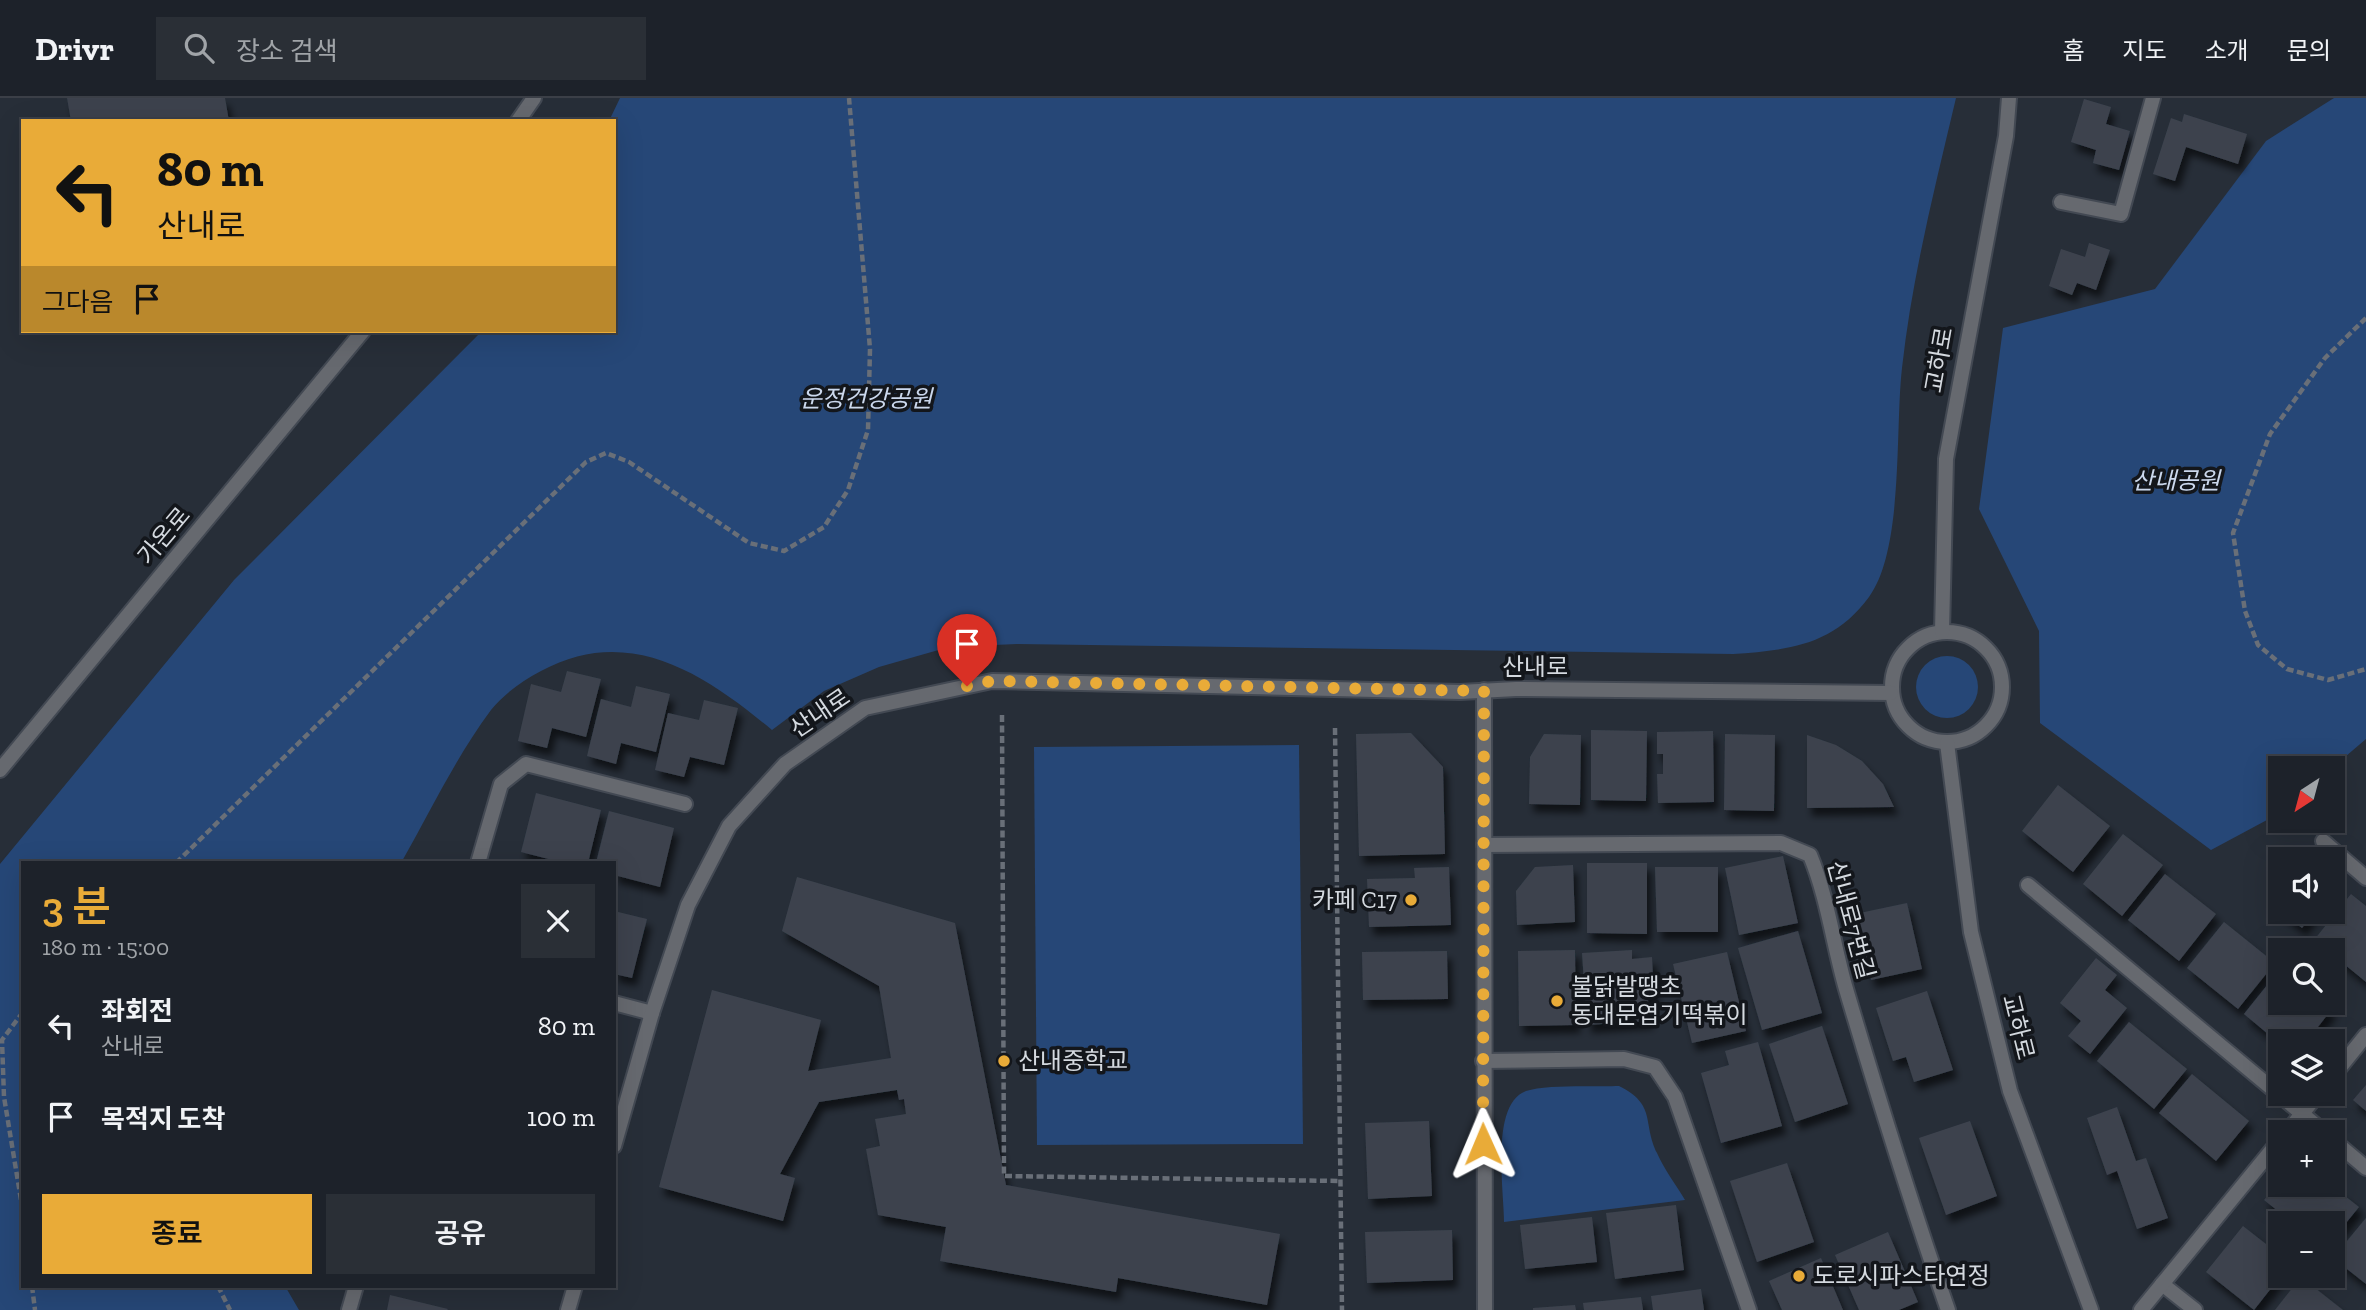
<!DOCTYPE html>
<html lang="ko">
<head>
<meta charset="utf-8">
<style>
	body { margin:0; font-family:"Zilla Slab","Noto Sans KR",serif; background:#2a2f36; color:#f1f3f6; height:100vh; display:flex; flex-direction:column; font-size:26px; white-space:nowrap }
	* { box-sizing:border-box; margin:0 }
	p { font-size:23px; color:#a0a4a8 }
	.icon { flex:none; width:38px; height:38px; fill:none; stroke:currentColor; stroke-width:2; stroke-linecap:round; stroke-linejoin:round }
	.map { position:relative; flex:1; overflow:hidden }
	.panel { position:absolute; left:21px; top:763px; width:595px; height:427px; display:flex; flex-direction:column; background:#1d222a; border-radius:0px; box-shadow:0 7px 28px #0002,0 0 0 2px #3b3f47 }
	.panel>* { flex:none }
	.hud { position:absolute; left:21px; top:21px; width:595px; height:214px; border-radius:0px; box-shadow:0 7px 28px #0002,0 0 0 2px #3b3f47; background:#e9ab38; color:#111; overflow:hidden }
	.needle { width:46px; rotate:216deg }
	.buttons { position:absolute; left:2268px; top:658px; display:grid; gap:14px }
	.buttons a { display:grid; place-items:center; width:77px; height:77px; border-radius:0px; background:#1d222a; box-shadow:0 7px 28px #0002,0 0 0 2px #3b3f47; font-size:35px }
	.pin { position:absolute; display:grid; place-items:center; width:60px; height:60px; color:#fff; margin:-72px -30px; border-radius:50% 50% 50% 0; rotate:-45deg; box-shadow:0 0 7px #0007 }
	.pin .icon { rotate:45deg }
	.me { position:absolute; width:77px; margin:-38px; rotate:359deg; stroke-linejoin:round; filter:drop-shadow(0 0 5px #0008) }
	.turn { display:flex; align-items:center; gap:24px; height:147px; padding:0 21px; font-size:32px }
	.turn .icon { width:91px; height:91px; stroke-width:2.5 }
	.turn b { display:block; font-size:49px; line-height:60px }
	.then { display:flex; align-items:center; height:66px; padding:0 21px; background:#0003; gap:14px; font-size:26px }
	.round { display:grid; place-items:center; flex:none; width:74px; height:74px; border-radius:0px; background:#2a2f36 }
	.summary { display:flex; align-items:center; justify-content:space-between; height:119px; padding:0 21px }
	h1 { font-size:42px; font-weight:600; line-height:52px; color:#e9ab38 }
	.button { display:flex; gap:14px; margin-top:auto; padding:14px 21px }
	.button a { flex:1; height:80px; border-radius:0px; background:#e9ab38; color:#111; font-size:28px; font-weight:600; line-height:80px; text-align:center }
	.button a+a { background:#2a2f36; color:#f1f3f6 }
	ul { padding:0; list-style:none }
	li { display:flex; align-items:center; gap:21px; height:91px; padding:0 21px }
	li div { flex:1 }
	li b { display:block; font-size:26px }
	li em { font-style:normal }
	header { display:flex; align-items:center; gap:42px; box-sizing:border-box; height:98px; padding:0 35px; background:#1d222a; border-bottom:2px solid #3b3f47 }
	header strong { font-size:33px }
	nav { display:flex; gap:38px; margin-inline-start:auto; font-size:24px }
	.search { width:490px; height:63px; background:#2a2f36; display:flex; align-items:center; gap:18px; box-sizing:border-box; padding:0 24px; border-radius:0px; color:#a0a4a8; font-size:26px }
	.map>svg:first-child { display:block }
</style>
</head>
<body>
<header>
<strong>Drivr</strong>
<div class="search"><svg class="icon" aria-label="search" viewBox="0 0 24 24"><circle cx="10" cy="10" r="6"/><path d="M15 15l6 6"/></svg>장소 검색</div>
<nav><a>홈</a><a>지도</a><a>소개</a><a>문의</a></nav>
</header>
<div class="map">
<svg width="2366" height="1212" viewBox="0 0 2366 1212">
	<defs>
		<filter id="shadow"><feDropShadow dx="4.5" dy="8" stdDeviation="3.5" flood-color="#0009"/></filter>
	</defs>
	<rect width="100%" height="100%" fill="#272e38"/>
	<!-- green -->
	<g fill="#264777">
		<path d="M620,0h1336c-21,89 -44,179 -54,270 -7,61 2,181 -33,229 -36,49 -81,53 -136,57l-716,-10 -68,3 -70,20 -55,24 -52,39c-67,-56 -143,-107 -231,-59 -19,10 -37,23 -50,39 -35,47 -61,102 -90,153h-378v423h262l14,24h-299v-446l234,-284 248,-249h132v-210h-5z"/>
		<path d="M2334,0h32v641l-34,29h-52v45l-69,37 -171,-127 -1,-92 -60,-122 24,-181 152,-39 111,-148z"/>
		<circle cx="1947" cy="589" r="31"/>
		<path d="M1299,647l4,399 -266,1 -3,-398z"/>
		<path d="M1619,988c38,19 23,36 38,67 7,16 19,32 28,47l-181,22c0,-32 -14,-118 22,-131 20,-7 70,-4 93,-5z"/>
	</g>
	<!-- building -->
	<g fill="#3c434e" filter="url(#shadow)">
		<path d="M67,0h158l4,23h-158z"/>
		<path d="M2084,1l27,8 -5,17 24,7 -11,39 -26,-7 3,-13 -25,-8z"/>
		<path d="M2184,16l63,20 -9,30 -52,-17 -11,34 -22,-7 18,-56 11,4z"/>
		<path d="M2089,145l21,7 -14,40 -19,-7 -5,12 -23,-9 12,-37 24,8z"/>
		<path d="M567,573l34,8 -15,58 -34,-9 -5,20 -29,-7 13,-57 30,8z"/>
		<path d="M636,588l34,8 -14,58 -35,-9 -5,21 -29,-8 14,-57 30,8z"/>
		<path d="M704,602l34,8 -14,57 -34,-8 -6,20 -29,-7 13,-57 31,7z"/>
		<path d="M1591,632l56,1 -1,70 -55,-1z"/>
		<path d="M1713,633l1,71 -56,1 -1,-29h6v-20h-6v-22z"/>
		<path d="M1411,635l32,34 2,87 -86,2 -3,-122z"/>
		<path d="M1544,636l37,1 -1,70 -51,-1 1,-47z"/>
		<path d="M1725,636l50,1 -1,76 -50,-1z"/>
		<path d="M1807,637l29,10 26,16 21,23 11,23 -87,1z"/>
		<path d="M2058,687l52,41 -37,46 -51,-41z"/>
		<path d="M536,695l65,17 -13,53h-24l-43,-11z"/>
		<path d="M609,713l65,17 -14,59 -46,-12v-12h-18z"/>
		<path d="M2123,736l40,31 -41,51 -39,-32z"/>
		<path d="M1783,758l15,67 -59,12 -14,-67z"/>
		<path d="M1587,765h60v71l-60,-1z"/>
		<path d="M1573,767l2,57 -58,3 -1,-34 19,-24z"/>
		<path d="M1449,769l2,58 -82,2 -2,-48 48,-1 -1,-10z"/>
		<path d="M1655,769h63v65h-61z"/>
		<path d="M2165,776l51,40 -37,47 -51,-41z"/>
		<path d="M797,779l158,46 51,262 274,49 -13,71 -149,-27 -2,14 -176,-31 6,-34 -68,-12 -12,-66 14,-3 -5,-27 31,-5 -2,-15 -5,1 -2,-10 -78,12 -39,72 15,4 -12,43 -124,-34 53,-197 109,30 -13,51 83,-13 -12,-72 -97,-55z"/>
		<path d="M2351,796l15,12v76l-33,-27v-5h-6l-13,-10z"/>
		<path d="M1907,805l15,66 -51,11 -16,-66z"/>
		<path d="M614,813l33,8 -15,59 -18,-4z"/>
		<path d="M2281,814h34l-13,16z"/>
		<path d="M2224,824l51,41 -37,46 -51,-41z"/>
		<path d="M1798,833l24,82 -60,17 -24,-82z"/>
		<path d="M1575,852l1,75 -57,1 -1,-75z"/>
		<path d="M1632,852v9l20,-2 2,41h-6l1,23 -62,4 -5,-72z"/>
		<path d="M1447,853l1,48 -85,1 -1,-48z"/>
		<path d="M1727,854l19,79 -54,12 -19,-79z"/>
		<path d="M2096,860l21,17 -12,15 22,18 -37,46 -22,-18 13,-15 -21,-18z"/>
		<path d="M2280,871v34h44l8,6 -25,32 -27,3 -36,-30z"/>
		<path d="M1927,893l26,79 -39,12 -8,-25 -13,4 -17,-53z"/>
		<path d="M2129,924l58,47 -33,40 -57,-48z"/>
		<path d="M1822,928l26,78 -53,18 -26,-78z"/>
		<path d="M1758,944l24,84 -61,17 -20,-70 28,-8 -4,-14z"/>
		<path d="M2192,976l57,47 -33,40 -57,-48z"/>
		<path d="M2366,987v26l-13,-11z"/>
		<path d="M2117,1009l19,54 10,-3 22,60 -31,11 -20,-58 -10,4 -20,-57z"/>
		<path d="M1429,1023l3,75 -64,3 -3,-76z"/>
		<path d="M1970,1023l27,75 -51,19 -27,-77z"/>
		<path d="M1787,1065l27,79 -57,20 -27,-81z"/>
		<path d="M2280,1083v4h51l28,22 -26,32v-16h-40l-29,-23z"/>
		<path d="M1676,1107l8,65 -69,9 -9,-66z"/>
		<path d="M1592,1119l5,45 -72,7 -5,-44z"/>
		<path d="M2366,1120v66l-33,-26z"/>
		<path d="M2243,1128l37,29v22l-26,33 -48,-38z"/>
		<path d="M1452,1132l1,50 -86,3 -2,-51z"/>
		<path d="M1888,1134l30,70 -19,8h-40l-24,-55z"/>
		<path d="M1821,1160l22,52h-61l-13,-29z"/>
		<path d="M2301,1179l42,33h-68z"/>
		<path d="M1701,1191l3,21h-51l-2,-14z"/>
		<path d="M390,1197l58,14 -1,1h-60z"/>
		<path d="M1641,1199l2,13h-59l-1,-7z"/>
		<path d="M1575,1207l1,5h-43v-2z"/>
	</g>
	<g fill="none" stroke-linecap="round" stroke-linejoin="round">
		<defs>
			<g id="service">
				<path d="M2061,104l60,12 32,-116"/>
				<path d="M2323,743l43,37"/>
				<path d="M478,765l23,-79 25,-20 159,40"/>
				<path d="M2028,787l296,247"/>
				<path d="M614,905l38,10"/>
				<path d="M2333,978l33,-41"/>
				<path d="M2287,1034l31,-38"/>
				<path d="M2333,1042l33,28"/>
				<path d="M2162,1186l33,26"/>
				<path d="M349,1212l7,-24"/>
				<path d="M2141,1212l139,-170"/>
			</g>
			<g id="minor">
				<path d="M518,23l16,-23"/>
				<circle cx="1947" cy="589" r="55"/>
				<path d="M1942,534l4,-173 60,-323 3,-38"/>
				<path d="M1484,592l1,620"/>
				<path d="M1947,645l24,189 39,159 81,219"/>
				<path d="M0,672l363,-439"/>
				<path d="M1484,747l297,-2 29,12c18,44 23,89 36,134 32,108 65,215 102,321"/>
				<path d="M1483,963l141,-2 31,8 20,30 74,213"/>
				<path d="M614,1048l38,-133 36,-108 41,-79 56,-62 80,-56 127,-27 468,11 56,-3 375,4"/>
				<path d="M568,1212l7,-24"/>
			</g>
		</defs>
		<!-- service casing -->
		<use href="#service" stroke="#434953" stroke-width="18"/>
		<!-- minor casing -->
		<use href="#minor" stroke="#434953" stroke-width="18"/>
		<!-- path -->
		<g stroke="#696f78" stroke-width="4.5" stroke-dasharray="7 3.5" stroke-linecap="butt">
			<path d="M2366,220l-41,40 -55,76 -37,99 12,78 13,34 29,24 41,11 38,-11"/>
			<path d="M1002,617l2,461 337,5"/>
			<path d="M1335,630l7,582"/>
			<path d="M176,765l410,-401 20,-9 23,9 120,81 35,8 40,-24 24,-37 20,-60 2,-81 -21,-251"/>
			<path d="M23,914l-21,28 2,57 19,115"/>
			<path d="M32,1188l3,24"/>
			<path d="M218,1188l12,24"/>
		</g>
		<!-- service -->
		<use href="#service" stroke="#66696f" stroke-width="14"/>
		<!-- minor -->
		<use href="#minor" stroke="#66696f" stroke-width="14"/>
	</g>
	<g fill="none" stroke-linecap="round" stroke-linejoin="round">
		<!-- route -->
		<path stroke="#e9ab38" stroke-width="12" stroke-dasharray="0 21.6" d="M967,588l25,-5 492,10 -1,453"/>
	</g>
	<!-- markers -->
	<g fill="#e9ab38" stroke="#13161b" stroke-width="2.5">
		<circle cx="1411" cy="802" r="7"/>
		<circle cx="1557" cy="903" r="7"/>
		<circle cx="1004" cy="963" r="7"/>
		<circle cx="1799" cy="1178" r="7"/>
	</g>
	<g text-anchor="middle" stroke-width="7" stroke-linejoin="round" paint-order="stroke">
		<!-- street labels -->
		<g font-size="24" fill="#d4d9df" stroke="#13161b">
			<text transform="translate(1939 262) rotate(-80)" y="8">교하로</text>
			<text transform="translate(164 438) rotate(-50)" y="8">가온로</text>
			<text x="1535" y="577">산내로</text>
			<text transform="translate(820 615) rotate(-34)" y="8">산내로</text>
			<text transform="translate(1851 822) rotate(75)" y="8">산내로7번길</text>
			<text transform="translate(2018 929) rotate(76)" y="8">교하로</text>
		</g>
		<!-- park labels -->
		<g font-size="24" font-style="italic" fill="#cbd8ed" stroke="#13161b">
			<text x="866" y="309">운정건강공원</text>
			<text x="2176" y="391">산내공원</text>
		</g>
		<!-- poi labels -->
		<g font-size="24" fill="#d4d9df" stroke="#13161b" text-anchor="start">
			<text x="1397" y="810" text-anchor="end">카페 C17</text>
			<text x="1571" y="897">불닭발땡초<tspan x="1571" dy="28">동대문엽기떡볶이</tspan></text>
			<text x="1018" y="971">산내중학교</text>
			<text x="1813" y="1186">도로시파스타연정</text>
		</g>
	</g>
</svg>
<div class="buttons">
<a><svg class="needle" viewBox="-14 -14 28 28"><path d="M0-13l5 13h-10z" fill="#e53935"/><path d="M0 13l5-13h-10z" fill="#a0a4a8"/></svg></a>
<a><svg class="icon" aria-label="sound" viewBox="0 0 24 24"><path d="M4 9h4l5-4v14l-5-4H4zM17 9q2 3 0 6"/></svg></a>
<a><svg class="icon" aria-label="search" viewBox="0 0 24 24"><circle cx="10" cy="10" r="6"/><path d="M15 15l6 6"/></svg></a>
<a><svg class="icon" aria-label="layers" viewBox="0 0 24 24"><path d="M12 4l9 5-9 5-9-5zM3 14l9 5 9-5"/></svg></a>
<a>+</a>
<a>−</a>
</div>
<div class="pin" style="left:967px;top:588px;background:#d93025"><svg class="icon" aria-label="arrive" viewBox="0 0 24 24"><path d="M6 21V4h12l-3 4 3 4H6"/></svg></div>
<svg class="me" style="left:1483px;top:1046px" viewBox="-20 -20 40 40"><path d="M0-17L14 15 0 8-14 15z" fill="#e9ab38" stroke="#fff" stroke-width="4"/></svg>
<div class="hud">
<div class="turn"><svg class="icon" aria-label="left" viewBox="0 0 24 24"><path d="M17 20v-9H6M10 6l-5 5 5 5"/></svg><div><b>80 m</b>산내로</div></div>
<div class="then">그다음<svg class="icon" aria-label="arrive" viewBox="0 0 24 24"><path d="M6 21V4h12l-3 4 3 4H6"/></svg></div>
</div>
<section class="panel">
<div class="summary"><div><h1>3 분</h1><p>180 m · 15:00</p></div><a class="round"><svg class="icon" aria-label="close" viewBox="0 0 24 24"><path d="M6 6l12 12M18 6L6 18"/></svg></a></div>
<ul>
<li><svg class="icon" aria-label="left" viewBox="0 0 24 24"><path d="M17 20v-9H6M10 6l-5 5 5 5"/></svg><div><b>좌회전</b><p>산내로</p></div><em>80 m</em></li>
<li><svg class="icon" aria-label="arrive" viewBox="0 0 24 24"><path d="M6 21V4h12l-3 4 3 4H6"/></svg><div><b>목적지 도착</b></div><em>100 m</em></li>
</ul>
<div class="button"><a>종료</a><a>공유</a></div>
</section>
</div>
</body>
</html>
